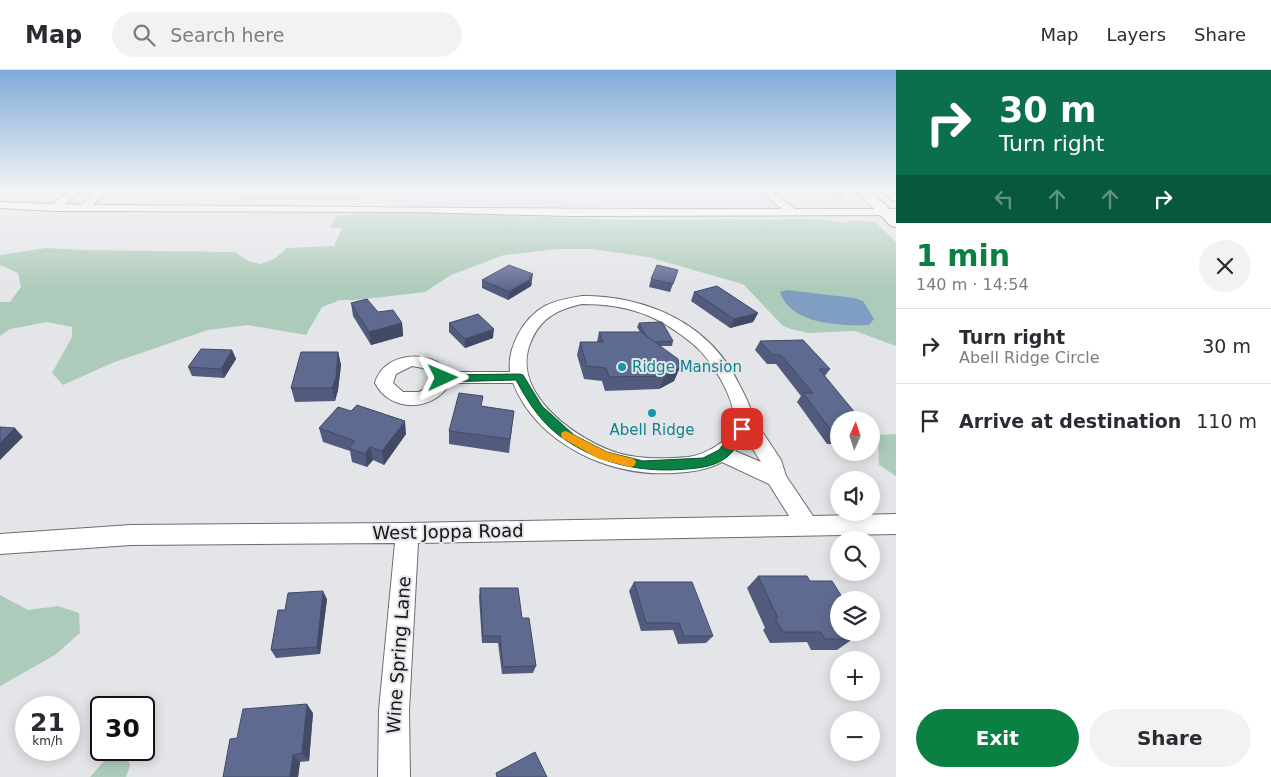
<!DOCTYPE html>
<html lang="en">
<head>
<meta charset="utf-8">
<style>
	body { margin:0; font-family:"DejaVu Sans",sans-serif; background:#f2f2f3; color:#2b2b33; height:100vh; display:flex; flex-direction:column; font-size:19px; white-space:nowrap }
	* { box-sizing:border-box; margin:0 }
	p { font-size:16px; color:#7c7c81 }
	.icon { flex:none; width:28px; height:28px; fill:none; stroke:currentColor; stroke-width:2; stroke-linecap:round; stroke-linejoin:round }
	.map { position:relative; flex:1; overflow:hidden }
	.side { display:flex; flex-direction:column; background:#fff; width:375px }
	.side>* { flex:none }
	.guide { background:#0b6e4f; color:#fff; overflow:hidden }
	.needle { width:32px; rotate:3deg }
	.tools { position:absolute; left:830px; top:341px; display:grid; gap:10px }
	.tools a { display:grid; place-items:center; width:50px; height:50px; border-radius:50%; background:#fff; box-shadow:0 2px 12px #0003; font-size:25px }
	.speed { position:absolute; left:15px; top:626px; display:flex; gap:10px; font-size:25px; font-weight:700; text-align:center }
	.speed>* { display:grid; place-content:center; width:65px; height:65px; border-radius:50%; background:#fff; box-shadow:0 2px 12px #0003; line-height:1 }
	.speed small { font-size:12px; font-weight:400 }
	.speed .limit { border:2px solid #111; border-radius:8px; background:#fff; color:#111 }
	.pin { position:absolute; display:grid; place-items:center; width:42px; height:42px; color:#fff; margin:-21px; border-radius:10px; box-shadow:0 2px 8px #0006 }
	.me { position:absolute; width:55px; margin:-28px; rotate:89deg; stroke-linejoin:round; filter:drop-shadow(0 0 4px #0008) }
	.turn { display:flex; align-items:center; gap:18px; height:105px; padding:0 20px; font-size:22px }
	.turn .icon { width:65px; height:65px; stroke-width:2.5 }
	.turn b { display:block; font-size:35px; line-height:42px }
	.lanes { display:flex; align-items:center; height:48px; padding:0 20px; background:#0003; justify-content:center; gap:25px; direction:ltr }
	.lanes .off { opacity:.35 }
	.round { display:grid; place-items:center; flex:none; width:52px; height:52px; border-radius:26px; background:#f2f2f3 }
	.headline { display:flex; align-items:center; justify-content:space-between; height:85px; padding:0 20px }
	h1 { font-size:30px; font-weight:700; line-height:38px; color:#0b8043 }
	.cta { display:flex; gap:10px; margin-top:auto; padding:10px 20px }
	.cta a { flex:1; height:58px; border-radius:30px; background:#0b8043; color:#fff; font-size:20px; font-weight:700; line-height:58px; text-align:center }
	.cta a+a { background:#f2f2f3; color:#2b2b33 }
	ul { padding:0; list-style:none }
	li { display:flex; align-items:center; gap:15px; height:75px; padding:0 20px; border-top:1px solid #e1e1e2 }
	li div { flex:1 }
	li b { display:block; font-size:19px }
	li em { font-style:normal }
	header { display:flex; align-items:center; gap:30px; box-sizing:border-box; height:70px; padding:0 25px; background:#fff; border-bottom:1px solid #e1e1e2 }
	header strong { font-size:24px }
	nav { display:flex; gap:28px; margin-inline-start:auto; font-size:18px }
	.search { width:350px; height:45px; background:#f2f2f3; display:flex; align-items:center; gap:12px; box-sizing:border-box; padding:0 18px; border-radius:28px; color:#7c7c81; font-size:19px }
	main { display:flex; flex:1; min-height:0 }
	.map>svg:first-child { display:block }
</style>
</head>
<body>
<header>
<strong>Map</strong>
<div class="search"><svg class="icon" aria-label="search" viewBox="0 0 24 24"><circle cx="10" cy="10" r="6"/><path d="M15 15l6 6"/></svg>Search here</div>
<nav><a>Map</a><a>Layers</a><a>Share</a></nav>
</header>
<main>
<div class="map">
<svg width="896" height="707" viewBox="0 0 896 707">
	<rect width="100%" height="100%" fill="#e4e5e9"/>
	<!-- built -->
	<path fill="#dadde9" d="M401,119h361l32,25 -399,-6z"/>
	<!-- green -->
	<g fill="#adcbba">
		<path d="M248,119h117l-4,11h-122z"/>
		<path d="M377,143h75l165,7 200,-1 31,4 -2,-3 29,2 21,20v104l-41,-15 -47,2 -17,-4 -8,-3 -39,-41 -5,-2 -91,-26 -56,-8h-33l-55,6 -53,20 -26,17 -68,8h-17l-18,7 -16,28 -58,-10 -40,5 -96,33 -49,22 -11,-12 20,-36v-10l-25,-5 -37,7 -10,7v-34h10l11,-15 -3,-14 -18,-8v-10l46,-7 34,2 155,2 15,10 11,2 13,-5 13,-11 47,-2 8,-18 -12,-1 7,-12z"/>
		<path d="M896,364v42l-17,-11 -1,-30z"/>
		<path d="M0,525l28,15 30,-4 21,7 1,20 -25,22 -55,31z"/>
		<path d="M114,680h12l4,16 -4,11h-36z"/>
	</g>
	<!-- water -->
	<path fill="#809dc2" d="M787,220l67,8 9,3 11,18 -5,6c-28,1 -78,0 -89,-33z"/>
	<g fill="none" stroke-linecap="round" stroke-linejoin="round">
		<!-- stream -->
		<path stroke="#809dc2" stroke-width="3" d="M831,119l10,8"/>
		<defs>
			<g id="minor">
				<path d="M72,119h11l-18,15 16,1 19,-16h11l-18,16c230,1 459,5 689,4l-24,-20h11l26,20h101v6l-324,1 -159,-4 -360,-1 -53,-3v-6l52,2z"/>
				<path d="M582,226c66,0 129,28 158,90 6,12 14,25 12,40l9,4 20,30 5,16 27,40 83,-2v20l-478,9 -9,167 1,67h-32l1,-67 16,-167 -264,2 -131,9v-20l131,-9 276,-2 382,-7 -20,-32 -47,-22c-15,8 -31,10 -48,11 -64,4 -136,-28 -161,-90h-63c-16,29 -60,30 -75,0 8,-31 56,-35 73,-11h62c-3,-24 13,-54 35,-66 11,-6 25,-8 37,-10zM582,234c46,0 76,11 111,40 18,15 43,54 41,79 -2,18 -30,32 -46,34 -25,2 -54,3 -79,-7 -40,-16 -101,-61 -77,-111 10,-22 27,-30 50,-35zM412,296l11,2 10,7 -2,11 -12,6h-16l-10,-9 3,-9zM745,369l2,1 14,22 -26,-11z"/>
			</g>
			<g id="major">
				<path d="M855,119h13l28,26v12l-5,-1z"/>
				<path d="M881,119h13l2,1v11l-5,-1z"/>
			</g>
		</defs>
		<!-- minor casing -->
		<use href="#minor" stroke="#6c6d71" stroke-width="2"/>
		<!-- major casing -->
		<use href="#major" stroke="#6c6d71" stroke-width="2"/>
		<!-- minor -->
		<use href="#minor" fill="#fff" fill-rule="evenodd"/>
		<!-- major -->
		<use href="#major" fill="#fff" fill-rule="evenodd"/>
	</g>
	<!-- wall -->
	<g fill="#525b7d">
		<path d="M678,200l-8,22 -21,-5 2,-8z"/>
		<path d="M482,210l50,3 -1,3 -23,14 -26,-12z"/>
		<path d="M694,222l64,21 -5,9 -23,6 -39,-27z"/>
		<path d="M351,233l27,9 24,11 1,13 -32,9 -18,-29z"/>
		<path d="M449,253l44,15 -28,10 -16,-16z"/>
		<path d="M639,253l34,18 -1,5h-12l20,21 -6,14 -15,8 -54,2 -3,-10 -18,-2 -7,-24 3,-13h17l2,-10h41l-3,-5z"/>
		<path d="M760,271l70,28 -5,7 14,44v24h-12l-30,-42 4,-6 -25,-32h-9l-12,-14z"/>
		<path d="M232,280l4,9 -12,19 -32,-2 -4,-9z"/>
		<path d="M338,282l3,13 -3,25 -3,11 -40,1 -4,-14z"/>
		<path d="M482,337l32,4 -5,42 -60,-9v-13z"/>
		<path d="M319,358l87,6 -22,31 -11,-5 -6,7 -15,-5 -2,-11 -27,-9z"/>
		<path d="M758,506l52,5 29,51 14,7 -16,11h-26l-4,-8 -37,1 -7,-13 2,-2 -18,-40z"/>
		<path d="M634,512l79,54 -7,7 -28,1 -5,-14 -32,1 -12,-40z"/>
		<path d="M480,518l42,30 14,48 -3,7 -31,1 -4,-31h-16l-3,-46z"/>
		<path d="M327,529l-7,55 -44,4 -5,-8 14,-40z"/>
		<path d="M313,643l-4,48 -9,1 -2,15h-75l14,-39z"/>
	</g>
	<!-- shaded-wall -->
	<g fill="#424a66">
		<path d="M533,204l-2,12 -23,14 1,-8z"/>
		<path d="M758,243l-5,9 -23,6 4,-9z"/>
		<path d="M402,253l1,13 -32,9 -2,-13z"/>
		<path d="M494,259l-1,9 -28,10v-9z"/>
		<path d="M232,280l4,9 -12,19 -3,-9z"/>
		<path d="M338,282l3,13 -3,25 -3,11 -3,-13z"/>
		<path d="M680,297l-6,14 -15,8 6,-13z"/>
		<path d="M405,351l1,13 -22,31 -2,-14z"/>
		<path d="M15,358l8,9 -23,23v-17z"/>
		<path d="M370,377l3,13 -6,7 -2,-13z"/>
		<path d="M323,521l4,8 -7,55 -3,-7z"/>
		<path d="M307,634l6,9 -4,48 -7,-8z"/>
		<path d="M293,685l7,7 -2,15h-8z"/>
	</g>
	<!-- building -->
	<g fill="#5f6a91" stroke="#424a66">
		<path d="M509,195l24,9 -4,3 3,1 -23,14 -27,-12z"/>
		<path d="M657,195l21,5 -5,14 -22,-5z"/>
		<path d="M717,216l41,27 -24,6 -40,-27z"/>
		<path d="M367,229l11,13 15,-2 9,13 -33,9 -18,-29z"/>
		<path d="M478,244l16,15 -29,10 -16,-16z"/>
		<path d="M662,252l11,19 -19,1 -8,-6 -7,-13z"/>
		<path d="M599,262h42l37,27 2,8 -15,9 -56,1 -3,-9 -19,-2 -7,-24h23z"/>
		<path d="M803,270l27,29h-11l42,51h-22v14h-5l-31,-41h10l-32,-38h-9l-12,-14z"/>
		<path d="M201,279l31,1 -11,19 -33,-2z"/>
		<path d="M301,282h37l-2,25 -4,11h-41z"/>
		<path d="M459,323l24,3 -2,10 33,5 -4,28 -61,-8z"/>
		<path d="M357,335l48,16 -23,30 -12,-4 -5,7 -16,-6 6,-7 -36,-13 19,-21 13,4z"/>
		<path d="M0,357l15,1 -15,15z"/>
		<path d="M758,506h49l3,5h22l12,19h-5v32h10l4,7h-28l-4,-7h-38l-8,-14h3z"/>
		<path d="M634,512h58l21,54h-29l-5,-13h-33z"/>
		<path d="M480,518h38l4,30h7l7,48 -33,1 -3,-31h-17z"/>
		<path d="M323,521l-6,56 -46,3 7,-40h7l3,-17z"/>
		<path d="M307,634l-5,49 -9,2 -3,22h-67l7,-38 7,-1 6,-29z"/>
		<path d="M535,682l12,25h-50l-1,-4z"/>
	</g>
	<!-- sky -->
	<linearGradient id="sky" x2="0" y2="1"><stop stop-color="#7eabd9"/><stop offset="0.55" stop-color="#f3f3f5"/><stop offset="1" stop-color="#f3f3f5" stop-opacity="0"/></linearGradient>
	<rect width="896" height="218" fill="url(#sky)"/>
	<!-- route -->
	<path fill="#0b8043" stroke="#07532c" d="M519,304l4,1 19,31 32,29 33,17 36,9 60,-3 16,-8 18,-24h9l1,3c-5,9 -12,22 -20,28 -11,9 -26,11 -40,12 -43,4 -83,-4 -120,-28 -24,-15 -38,-37 -51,-61l-73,2 -5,-4 5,-3z"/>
	<!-- slow -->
	<path fill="#f59e0b" d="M566,361l41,21 27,7 2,3 -2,4 -4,1 -31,-8 -37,-21 -1,-3 1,-3z"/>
	<!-- markers -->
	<g fill="#0f9aa8" stroke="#e4e5e9" stroke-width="2">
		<circle cx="622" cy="297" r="5"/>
		<circle cx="652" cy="343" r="5"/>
	</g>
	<g text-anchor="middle" stroke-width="4" stroke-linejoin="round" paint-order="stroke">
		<!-- culture labels -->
		<g font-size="15" fill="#0d838f" stroke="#e4e5e9" text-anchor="start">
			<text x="632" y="302">Ridge Mansion</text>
			<text x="652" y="365" text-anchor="middle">Abell Ridge</text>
		</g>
		<!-- near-street labels -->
		<g font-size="18" fill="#151517" stroke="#e4e5e9">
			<text transform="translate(448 462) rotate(-1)" y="6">West Joppa Road</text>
			<text transform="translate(399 585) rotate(-86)" y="6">Wine Spring Lane</text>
		</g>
	</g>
</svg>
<div class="tools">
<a><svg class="needle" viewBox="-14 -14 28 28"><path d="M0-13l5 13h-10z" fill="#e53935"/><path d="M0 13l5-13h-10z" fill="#7c7c81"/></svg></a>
<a><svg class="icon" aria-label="sound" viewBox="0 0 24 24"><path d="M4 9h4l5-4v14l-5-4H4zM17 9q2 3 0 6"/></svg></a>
<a><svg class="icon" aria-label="search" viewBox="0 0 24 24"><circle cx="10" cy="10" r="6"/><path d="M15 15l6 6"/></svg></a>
<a><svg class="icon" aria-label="layers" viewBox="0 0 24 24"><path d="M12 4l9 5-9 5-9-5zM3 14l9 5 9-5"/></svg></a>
<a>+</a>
<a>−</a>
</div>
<div class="speed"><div>21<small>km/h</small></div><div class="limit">30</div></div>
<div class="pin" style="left:742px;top:359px;background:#d93025"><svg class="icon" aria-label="arrive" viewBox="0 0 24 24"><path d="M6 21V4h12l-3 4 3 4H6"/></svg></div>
<svg class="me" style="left:443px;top:308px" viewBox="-20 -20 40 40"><path d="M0-17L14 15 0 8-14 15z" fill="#0b8043" stroke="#fff" stroke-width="4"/></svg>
</div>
<section class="side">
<div class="guide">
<div class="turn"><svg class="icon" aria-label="right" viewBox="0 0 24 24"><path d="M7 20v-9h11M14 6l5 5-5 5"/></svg><div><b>30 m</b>Turn right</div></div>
<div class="lanes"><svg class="icon off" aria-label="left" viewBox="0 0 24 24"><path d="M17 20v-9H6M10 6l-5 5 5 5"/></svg><svg class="icon off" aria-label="ahead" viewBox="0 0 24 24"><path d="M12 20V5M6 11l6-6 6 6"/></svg><svg class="icon off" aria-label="ahead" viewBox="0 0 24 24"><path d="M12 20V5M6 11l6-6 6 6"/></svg><svg class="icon" aria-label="right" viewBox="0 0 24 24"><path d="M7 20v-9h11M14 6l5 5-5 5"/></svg></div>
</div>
<div class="headline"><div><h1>1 min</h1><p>140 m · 14:54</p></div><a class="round"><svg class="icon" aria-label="close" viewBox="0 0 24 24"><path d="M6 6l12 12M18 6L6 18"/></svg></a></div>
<ul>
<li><svg class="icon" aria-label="right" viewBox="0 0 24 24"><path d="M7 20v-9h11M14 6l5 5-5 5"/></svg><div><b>Turn right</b><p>Abell Ridge Circle</p></div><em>30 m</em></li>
<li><svg class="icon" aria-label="arrive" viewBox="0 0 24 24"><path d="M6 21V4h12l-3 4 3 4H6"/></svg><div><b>Arrive at destination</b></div><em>110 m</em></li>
</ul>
<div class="cta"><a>Exit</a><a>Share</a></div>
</section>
</main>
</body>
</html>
